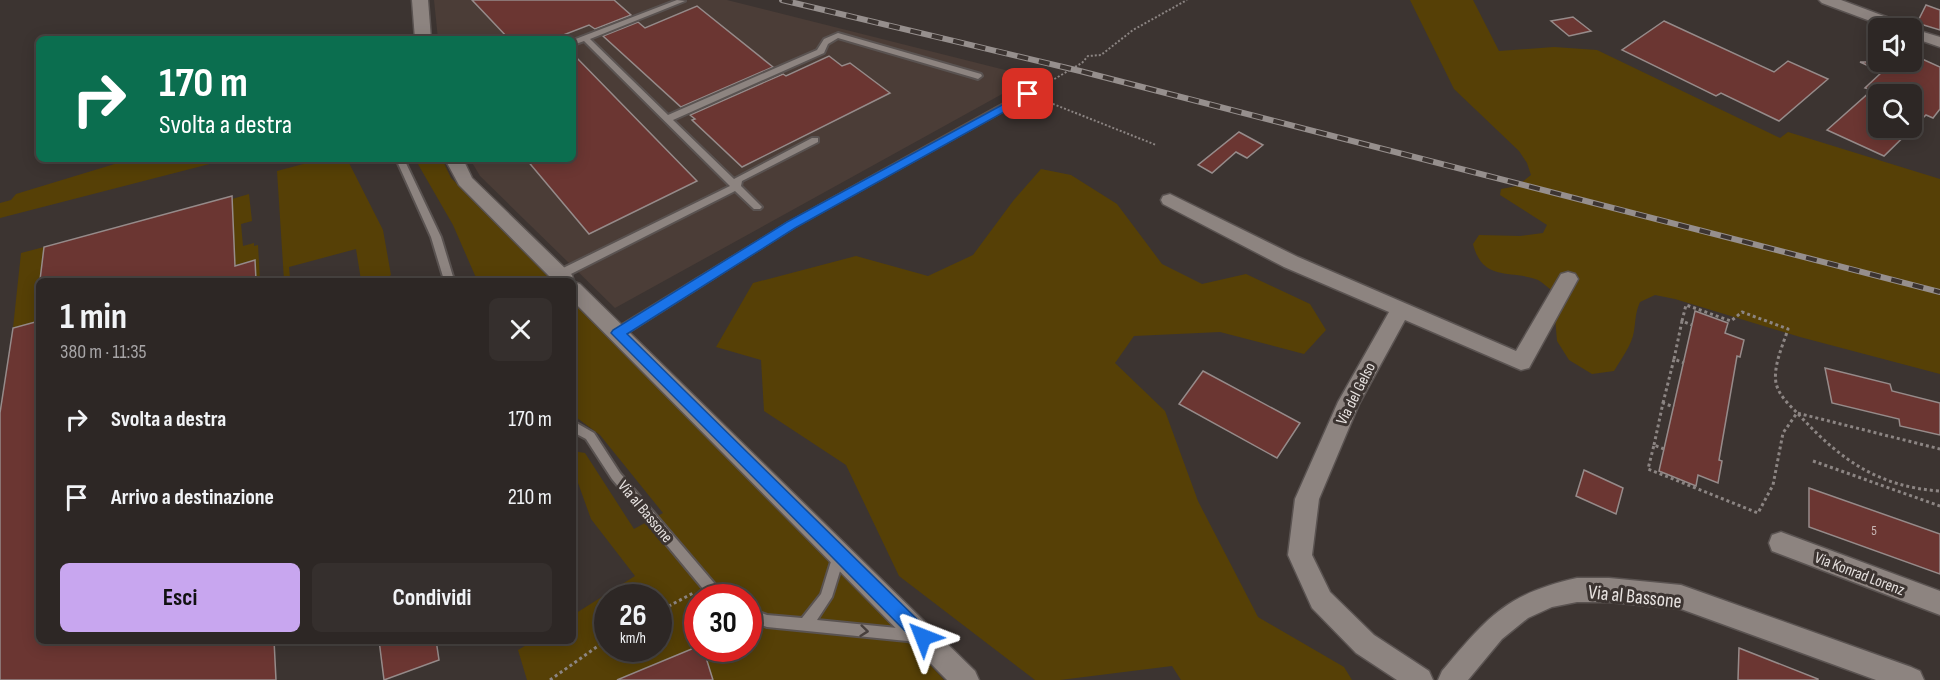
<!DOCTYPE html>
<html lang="it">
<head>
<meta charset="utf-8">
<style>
	body { margin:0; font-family:"Sofia Sans Condensed",sans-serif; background:#352f2d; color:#f1f3f6; height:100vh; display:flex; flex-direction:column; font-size:22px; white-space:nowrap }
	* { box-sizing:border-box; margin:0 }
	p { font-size:20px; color:#a7a5a7 }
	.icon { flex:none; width:33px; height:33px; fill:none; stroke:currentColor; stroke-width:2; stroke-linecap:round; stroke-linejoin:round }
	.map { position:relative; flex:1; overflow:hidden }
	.side { position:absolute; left:36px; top:278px; width:540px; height:366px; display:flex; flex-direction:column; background:#2d2725; border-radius:9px; box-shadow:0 3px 15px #0003,0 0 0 2px #484442 }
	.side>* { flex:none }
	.guide { position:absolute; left:36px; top:36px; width:540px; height:126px; border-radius:9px; box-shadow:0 3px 15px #0003,0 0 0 2px #484442; background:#0b6e4f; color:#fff; overflow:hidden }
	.controls { position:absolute; left:1868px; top:18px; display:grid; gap:12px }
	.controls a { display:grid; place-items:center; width:54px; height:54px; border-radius:9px; background:#2d2725; box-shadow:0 3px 15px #0003,0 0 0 2px #484442; font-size:30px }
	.speed { position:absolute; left:594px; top:584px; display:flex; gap:12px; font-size:30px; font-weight:700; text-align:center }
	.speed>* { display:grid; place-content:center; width:78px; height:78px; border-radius:50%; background:#2d2725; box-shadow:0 3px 15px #0003,0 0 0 2px #484442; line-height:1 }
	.speed small { font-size:15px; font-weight:400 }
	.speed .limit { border:9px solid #d22; background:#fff; color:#111 }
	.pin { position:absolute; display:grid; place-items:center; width:51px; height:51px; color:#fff; margin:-26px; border-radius:12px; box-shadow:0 3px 9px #0006 }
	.me { position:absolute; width:66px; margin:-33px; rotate:315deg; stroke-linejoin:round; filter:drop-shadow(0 0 4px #0008) }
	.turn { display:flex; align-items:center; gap:21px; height:126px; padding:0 24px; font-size:27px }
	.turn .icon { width:78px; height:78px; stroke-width:2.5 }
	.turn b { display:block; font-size:42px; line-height:51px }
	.round { display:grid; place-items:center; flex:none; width:63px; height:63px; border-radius:9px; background:#352f2d }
	.head { display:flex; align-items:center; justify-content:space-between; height:102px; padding:0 24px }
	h1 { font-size:36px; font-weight:700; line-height:45px }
	.button { display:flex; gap:12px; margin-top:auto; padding:12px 24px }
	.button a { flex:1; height:69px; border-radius:9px; background:#c8a6ef; color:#111; font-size:24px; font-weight:700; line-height:69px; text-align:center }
	.button a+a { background:#352f2d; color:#f1f3f6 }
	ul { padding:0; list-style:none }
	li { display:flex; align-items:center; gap:18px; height:78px; padding:0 24px }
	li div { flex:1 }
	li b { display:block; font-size:22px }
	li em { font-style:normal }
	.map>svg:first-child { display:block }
</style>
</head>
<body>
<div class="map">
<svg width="1940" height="680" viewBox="0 0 1940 680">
	<rect width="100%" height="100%" fill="#3c3431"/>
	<!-- built -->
	<path fill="#4b3d37" d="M434,0h293l306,77 -418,231 -135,-132 -10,-17h103v-120h-135z"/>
	<!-- green -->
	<g fill="#564006" fill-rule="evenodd">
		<path d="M1410,0h63l26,51 55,-4 43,3 183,88 8,-6 152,47v195l-140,-37 -125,-38 -20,-4 -15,7c-5,12 -4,16 -6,29 -2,14 -13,28 -20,40l-22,3 -23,-14 -12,-19 -4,-49c-4,-4 -10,-9 -15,-12 -27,-11 -55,3 -65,-36l6,-9 41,1 23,-3 4,-8 -47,-30 1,-6 16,-3 14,-11 -4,-12 -8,-12 -65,-62z"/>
		<path d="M131,159h98l-229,59v-15l11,-3 5,-6z"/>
		<path d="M322,159h25l36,71 8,45 -7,5h-23l-5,-31 -67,18 1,11 6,-2v4h-12l-7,-109z"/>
		<path d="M415,159h27l9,19 103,102h-77l-24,-55z"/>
		<path d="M1041,169l30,6 46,29 45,60 40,20 44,-10 64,30 16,26 -22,24 -84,-22 -86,4 -19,27 50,48 33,90 60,116 86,50 8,13h-171l-9,-14 -112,14h-25l-136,-104 -53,-111 -82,-54 -3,-51 -45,-13 37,-64 103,-27 72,20 45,-21 40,-54z"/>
		<path d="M249,194l3,27 -11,3 2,22 11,-3v3l4,-1 2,35h-4l-2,-20 -73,20h-47l100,-28 -2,-53z"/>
		<path d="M44,247l-7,60h2v14l-26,7 8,-75z"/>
		<path d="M573,300l84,86 163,160 124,134h-417l-9,-30 15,-9 40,-1v-25l62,-39 -44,-57 -18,-50v-18l12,2 49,76 29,-16 -63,-78 -27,-20zM608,597h50v51h-50zM698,597h50v51h-50z"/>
	</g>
	<!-- building -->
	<g fill="#6b3632" stroke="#968b8a" stroke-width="1.5" fill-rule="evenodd">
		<path d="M472,0h142l17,15 -36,14 -6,-4 -36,14h-44z"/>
		<path d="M1926,5l14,5v20l-23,-7z"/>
		<path d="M697,6l76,61 -92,40 -78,-71 35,-14 7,6z"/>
		<path d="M1573,17l18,14 -22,5 -18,-15z"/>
		<path d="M1664,21l110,51 14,-11 40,18 -49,42 -58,-28 -5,3 -94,-46z"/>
		<path d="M573,54l124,127 -108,53 -63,-75h47z"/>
		<path d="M1911,54l29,13v42l-7,9 -7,-3 -42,41 -57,-26 45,-40 -7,-2 17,-16 -22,-10h51zM1878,93l33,1v34h-33z"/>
		<path d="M829,56l13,10 8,-3 40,30 -148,74 -50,-47 3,-1 -5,-4 93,-41 3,2z"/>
		<path d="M1239,132l24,13 -16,13 -11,-6 -24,21 -14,-8z"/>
		<path d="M232,196l3,70 20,-6 1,20h-216l4,-33z"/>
		<path d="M1695,311l33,12 -3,10 19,7 -4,17 -3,-1 -18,104 3,1 -4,22 -20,-8 -2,11 -37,-15z"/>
		<path d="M39,321v319h235l2,40h-276v-267l13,-85z"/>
		<path d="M1825,368l65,16 2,7 48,12v32l-40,-9 -1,-7 -67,-16z"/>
		<path d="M1203,371l97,52 -23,35 -98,-54z"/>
		<path d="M1584,470l39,18 -7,26 -40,-18z"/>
		<path d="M1809,488l131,46v40l-131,-47z"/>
		<path d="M379,640h57l3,20 -55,20z"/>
		<path d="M694,648h9l10,32h-96z"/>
		<path d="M1739,648l79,31v1h-80z"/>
	</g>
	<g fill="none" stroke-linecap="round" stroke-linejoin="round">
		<defs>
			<g id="lane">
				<path d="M677,0l8,1 -95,38 78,76 149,-65 7,-11 14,-6 143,41 1,2 -4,3 -3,-1 -137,-40 -10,6 -4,9 -151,67 61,59 78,-41h6v4l-76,39 -1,5 21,21 -2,2h-6l-19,-18 -172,87h-8l-1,-3 1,-3 175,-86 -146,-145 -11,4v-5z"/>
				<path d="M1027,91l4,3 -1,2 -236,131 -172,109h-8l-1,-3 1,-3 174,-107z"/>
				<path d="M396,159h8l37,78 13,43h-10l-13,-43z"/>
				<path d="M573,421l21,12 26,40 106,124h-15l-7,-7 -92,-111 -26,-40 -13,-7z"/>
				<path d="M839,549l4,2 2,4 -13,42 -15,23 100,10 5,2 1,4 -1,4 -5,2 -150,-15 -19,-7v-12l19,7 35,3 19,-24 12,-39 2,-4z"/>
			</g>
			<g id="street">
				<path d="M412,0h16l3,39h-16z"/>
				<path d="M1819,0h22l67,25 2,3 30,9v10l-29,-10v-9h-22l-67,-25z"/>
				<path d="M445,159h18l9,19 100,97 2,7 6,2 395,387 4,9h-32l-374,-379v-21h-20l-94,-95z"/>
				<path d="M1170,194l128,63 218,94 45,-77 7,-2 7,2 3,5 -49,89 -8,2 -116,-50 -46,84 -40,95 -7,56 18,37 44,43 55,36 4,9h-36l-41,-27 -44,-45 -24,-53 7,-56 43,-97 51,-90 -105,-45 -121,-63 -2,-4 2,-4z"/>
				<path d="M1781,532l159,59v24l-168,-64 -3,-8 3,-8z"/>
				<path d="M1577,578h32l72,7 230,82 9,4 4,9h-48l-195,-71 -72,-7h-32l-25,5 -24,11 -26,21 -34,41h-30l4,-9c45,-53 63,-77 135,-93z"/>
			</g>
		</defs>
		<!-- lane casing -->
		<use href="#lane" stroke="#5a5351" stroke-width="4"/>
		<!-- street casing -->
		<use href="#street" stroke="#5a5351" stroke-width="3"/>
		<!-- path-far1 -->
		<g stroke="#8c8583" stroke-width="2" stroke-dasharray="2 2" stroke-linecap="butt">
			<path d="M1037,89l45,-26 6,-7 13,-1 32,-25 54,-30"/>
			<path d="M1038,98l118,47"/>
		</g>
		<!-- path -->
		<g stroke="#8c8583" stroke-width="3" stroke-dasharray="3 3" stroke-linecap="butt">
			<path d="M1682,321l4,-16 45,16 11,-9 46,17c-5,16 -15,37 -12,54 3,14 16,24 25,34 40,43 78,70 139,74"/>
			<path d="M1674,359l8,-38 10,4"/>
			<path d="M1663,403l11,-44 10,4"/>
			<path d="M1654,445l9,-42 11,4"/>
			<path d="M1664,449l-10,-4 -6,24 110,44 15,-28 10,-52 14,-20 143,36"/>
			<path d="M1813,461l127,45"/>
			<path d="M658,612l37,-20"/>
			<path d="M550,680l58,-41"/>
		</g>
		<!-- lane -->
		<use href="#lane" fill="#8d8480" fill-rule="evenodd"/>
		<!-- street -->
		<use href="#street" fill="#8d8480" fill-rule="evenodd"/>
		<defs>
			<path id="rail" d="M782,0l298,71 860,221"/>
		</defs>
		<!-- rail casing -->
		<use href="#rail" stroke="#968f8d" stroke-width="6"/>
		<!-- rail -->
		<use href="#rail" stroke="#3c3431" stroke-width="4" stroke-dasharray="11" stroke-linecap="butt"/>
	</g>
	<!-- one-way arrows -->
	<defs><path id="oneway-chevron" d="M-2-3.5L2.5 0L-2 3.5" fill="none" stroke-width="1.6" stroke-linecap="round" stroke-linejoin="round" transform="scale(1.5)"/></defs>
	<use stroke="#48403d" href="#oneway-chevron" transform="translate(864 631) rotate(6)"/>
	<!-- route -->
	<path fill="#1a73e8" stroke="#114b97" stroke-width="1.5" d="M1028,91l3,1v5l-236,131 -168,106 302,297 2,6 -2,6 -6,2 -6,-2 -306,-310 2,-3 174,-108z"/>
	<g text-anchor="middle" stroke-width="6" stroke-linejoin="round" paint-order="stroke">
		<!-- number labels -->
		<g font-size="14" fill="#c8b7b4">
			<text x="1874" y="535">5</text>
		</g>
		<!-- street labels -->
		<g font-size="16" fill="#e7e2e0" stroke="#3c3431">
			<text transform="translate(1355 393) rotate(-63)" y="6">Via del Gelso</text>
			<text transform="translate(646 511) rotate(50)" y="6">Via al Bassone</text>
			<text transform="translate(1860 573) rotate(21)" y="6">Via Konrad Lorenz</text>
		</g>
		<!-- near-street labels -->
		<g font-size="20" fill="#e7e2e0" stroke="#3c3431">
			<text transform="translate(1635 596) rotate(6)" y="7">Via al Bassone</text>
		</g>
	</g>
</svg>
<div class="controls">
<a><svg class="icon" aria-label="sound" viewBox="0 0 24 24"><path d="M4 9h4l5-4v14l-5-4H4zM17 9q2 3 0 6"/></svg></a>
<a><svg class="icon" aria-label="search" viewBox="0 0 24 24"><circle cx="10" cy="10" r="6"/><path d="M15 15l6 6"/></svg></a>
</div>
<div class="speed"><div>26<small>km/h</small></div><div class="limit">30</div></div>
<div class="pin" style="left:1028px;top:94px;background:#d93025"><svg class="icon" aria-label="arrive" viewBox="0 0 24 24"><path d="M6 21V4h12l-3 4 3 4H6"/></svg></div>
<svg class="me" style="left:923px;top:637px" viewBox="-20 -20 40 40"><path d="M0-17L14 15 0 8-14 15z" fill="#1a73e8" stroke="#fff" stroke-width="4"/></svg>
<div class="guide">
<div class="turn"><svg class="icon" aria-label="right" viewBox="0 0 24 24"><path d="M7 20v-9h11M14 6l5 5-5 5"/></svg><div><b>170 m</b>Svolta a destra</div></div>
</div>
<section class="side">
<div class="head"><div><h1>1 min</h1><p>380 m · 11:35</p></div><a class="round"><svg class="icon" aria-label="close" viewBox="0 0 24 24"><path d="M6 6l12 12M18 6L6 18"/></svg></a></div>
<ul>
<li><svg class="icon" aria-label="right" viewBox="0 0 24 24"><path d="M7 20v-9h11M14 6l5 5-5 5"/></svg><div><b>Svolta a destra</b></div><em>170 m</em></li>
<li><svg class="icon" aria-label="arrive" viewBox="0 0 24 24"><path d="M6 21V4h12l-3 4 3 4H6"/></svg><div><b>Arrivo a destinazione</b></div><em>210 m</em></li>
</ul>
<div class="button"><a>Esci</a><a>Condividi</a></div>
</section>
</div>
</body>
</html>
